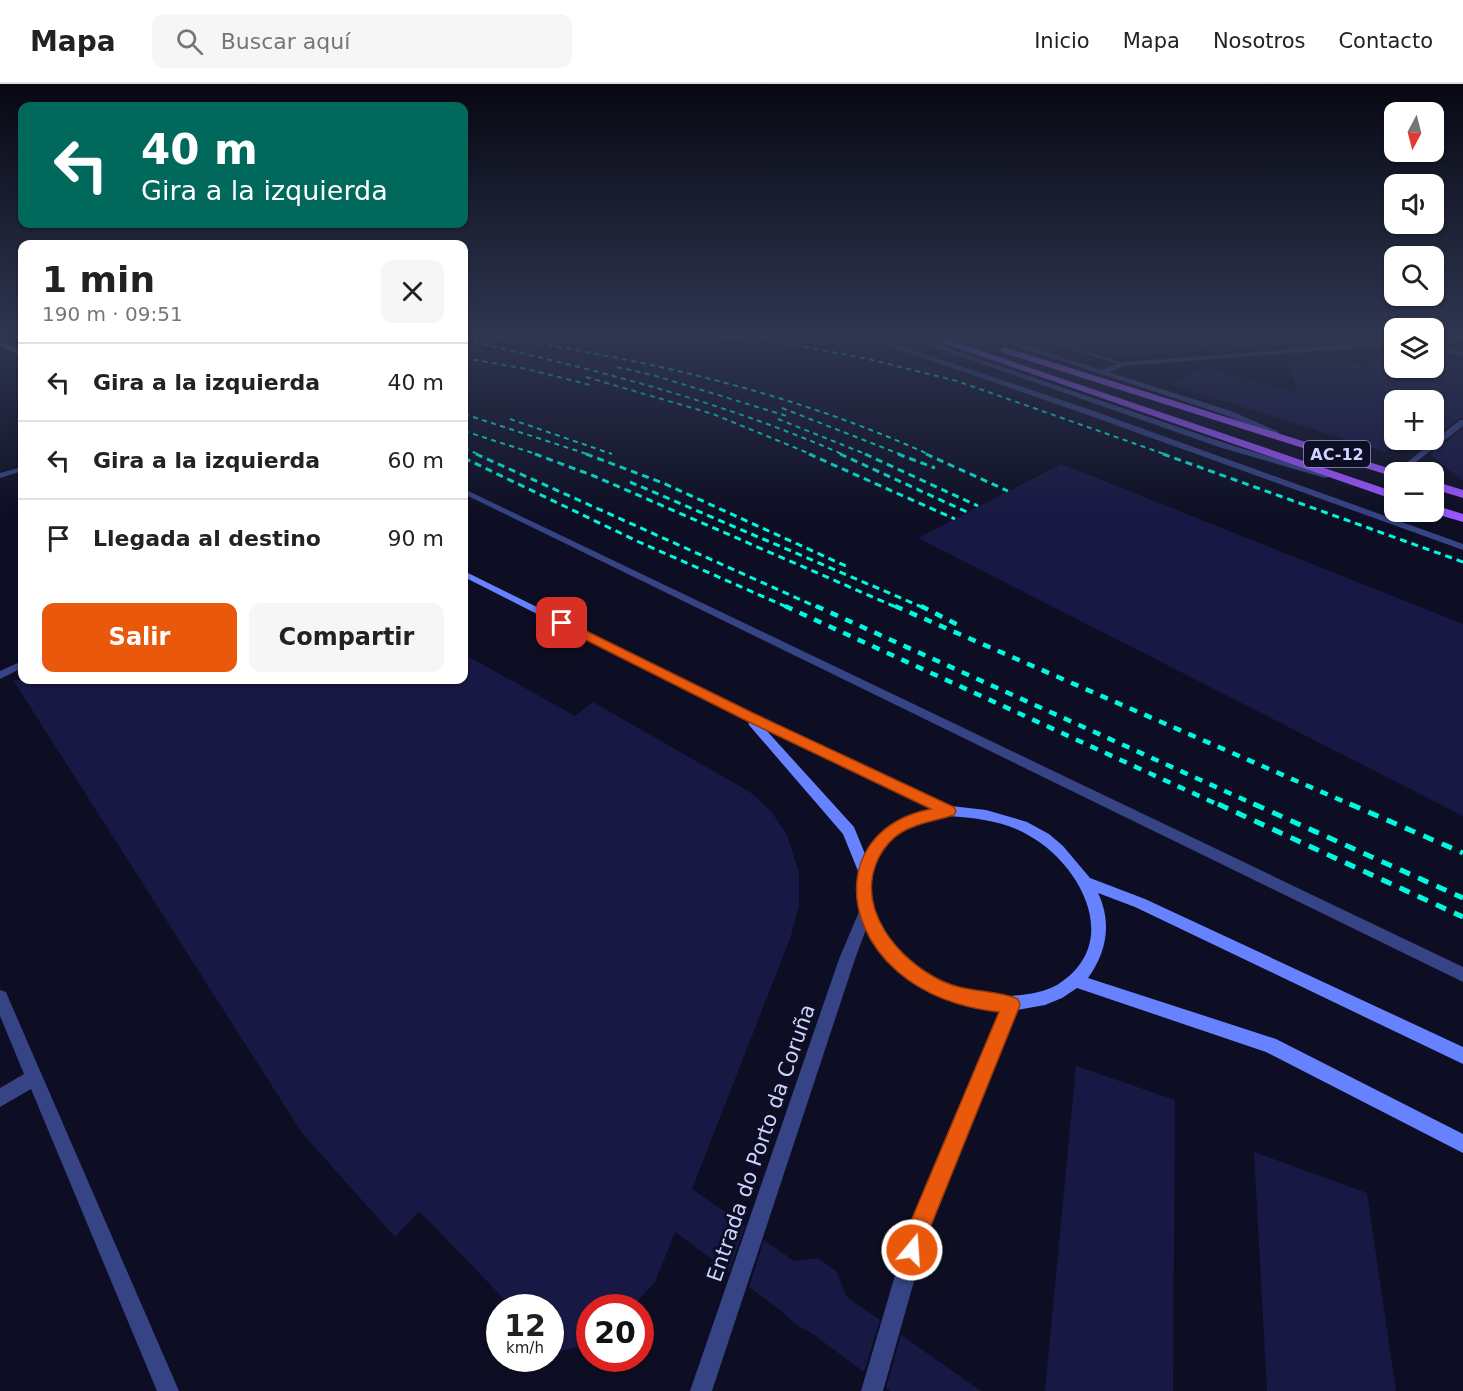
<!DOCTYPE html>
<html lang="es">
<head>
<meta charset="utf-8">
<style>
	body { margin:0; font-family:"DejaVu Sans",sans-serif; background:#f6f6f6; color:#222; height:100vh; display:flex; flex-direction:column; font-size:22px; white-space:nowrap }
	* { box-sizing:border-box; margin:0 }
	p { font-size:20px; color:#767676 }
	.icon { flex:none; width:33px; height:33px; fill:none; stroke:currentColor; stroke-width:2; stroke-linecap:round; stroke-linejoin:round }
	.map { position:relative; flex:1; overflow:hidden }
	.panel { position:absolute; left:18px; top:156px; width:450px; height:444px; display:flex; flex-direction:column; background:#fff; border-radius:12px; box-shadow:0 2px 4px #0004 }
	.panel>* { flex:none }
	.top-card { position:absolute; left:18px; top:18px; width:450px; height:126px; border-radius:12px; box-shadow:0 2px 4px #0004; background:#00695c; color:#fff; overflow:hidden }
	.needle { width:39px; rotate:187deg }
	.tools { position:absolute; left:1384px; top:18px; display:grid; gap:12px }
	.tools a { display:grid; place-items:center; width:60px; height:60px; border-radius:12px; background:#fff; box-shadow:0 2px 4px #0004; font-size:30px }
	.speed { position:absolute; left:486px; top:1210px; display:flex; gap:12px; font-size:30px; font-weight:700; text-align:center }
	.speed>* { display:grid; place-content:center; width:78px; height:78px; border-radius:50%; background:#fff; box-shadow:0 2px 4px #0004; line-height:1 }
	.speed small { font-size:15px; font-weight:400 }
	.speed .limit { border:9px solid #d22; background:#fff; color:#111 }
	.pin { position:absolute; display:grid; place-items:center; width:51px; height:51px; color:#fff; margin:-26px; border-radius:12px; box-shadow:0 3px 9px #0006 }
	.me { position:absolute; width:66px; margin:-33px; rotate:18deg; stroke-linejoin:round; filter:drop-shadow(0 0 4px #0008) }
	.turn { display:flex; align-items:center; gap:21px; height:126px; padding:0 24px; font-size:27px }
	.turn .icon { width:78px; height:78px; stroke-width:2.5 }
	.turn b { display:block; font-size:42px; line-height:51px }
	.round { display:grid; place-items:center; flex:none; width:63px; height:63px; border-radius:12px; background:#f6f6f6 }
	.summary { display:flex; align-items:center; justify-content:space-between; height:102px; padding:0 24px }
	h1 { font-size:36px; font-weight:700; line-height:45px }
	.primary-button { display:flex; gap:12px; margin-top:auto; padding:12px 24px }
	.primary-button a { flex:1; height:69px; border-radius:12px; background:#ea580c; color:#fff; font-size:24px; font-weight:700; line-height:69px; text-align:center }
	.primary-button a+a { background:#f6f6f6; color:#222 }
	ul { padding:0; list-style:none }
	li { display:flex; align-items:center; gap:18px; height:78px; padding:0 24px; border-top:2px solid #e0e0e0 }
	li div { flex:1 }
	li b { display:block; font-size:22px }
	li em { font-style:normal }
	header { display:flex; align-items:center; gap:36px; box-sizing:border-box; height:84px; padding:0 30px; background:#fff; border-bottom:2px solid #e0e0e0 }
	header strong { font-size:28px }
	nav { display:flex; gap:33px; margin-inline-start:auto; font-size:21px }
	.search { width:420px; height:54px; background:#f6f6f6; display:flex; align-items:center; gap:15px; box-sizing:border-box; padding:0 21px; border-radius:12px; color:#767676; font-size:22px }
	.map>svg:first-child { display:block }
</style>
</head>
<body>
<header>
<strong>Mapa</strong>
<div class="search"><svg class="icon" aria-label="search" viewBox="0 0 24 24"><circle cx="10" cy="10" r="6"/><path d="M15 15l6 6"/></svg>Buscar aquí</div>
<nav><a>Inicio</a><a>Mapa</a><a>Nosotros</a><a>Contacto</a></nav>
</header>
<div class="map">
<svg width="1463" height="1307" viewBox="0 0 1463 1307">
	<rect width="100%" height="100%" fill="#0d0e23"/>
	<!-- green -->
	<path fill="#102d26" d="M1064,252h228l11,7 -92,8 -17,-6v-2l-17,-2 -1,8c-42,15 -81,4 -121,-9z"/>
	<!-- building -->
	<g fill="#181844">
		<path d="M1390,269l5,1v14h39v-14l29,7v57h-4l-25,20v-38h-39v40h7l-17,12 -215,-68 36,-17 92,27 -10,-34 30,3 12,-6 36,9z"/>
		<path d="M1463,345v52l-33,-27z"/>
		<path d="M1061,380l402,160v192l-545,-278z"/>
		<path d="M464,570l111,62 18,-14 157,90 21,19 16,24 12,38v33l-8,30 -99,253 53,37 -16,46 -54,-40 -20,50 -24,26h-41v35l-40,12v-47h-37l-94,-97 -24,26 -93,-104 -289,-453h451z"/>
		<path d="M1076,982l99,34 -2,291h-128z"/>
		<path d="M1254,1068l113,41 29,198h-129z"/>
		<path d="M764,1156l30,21 23,-3 19,13 11,26 33,23 -16,52 -54,-40 -13,-6 -13,-13 -35,-26z"/>
		<path d="M901,1251l80,56h-91l-4,-3z"/>
	</g>
	<g fill="none" stroke-linecap="round" stroke-linejoin="round">
		<!-- lane -->
		<g fill="#364384" fill-rule="evenodd">
			<path d="M861,252h10l220,74 372,134v6l-378,-136z"/>
			<path d="M1031,252h10l85,28 -5,1z"/>
			<path d="M22,383v4l-22,7v-5z"/>
			<path d="M464,405l999,478v15l-999,-488z"/>
			<path d="M22,577v7l-22,11v-8z"/>
			<path d="M866,821l5,2 2,4 -18,48 -143,432h-22l149,-432 22,-52z"/>
			<path d="M0,906l6,2 2,5 171,394h-22l-126,-302 -31,18v-19l24,-14 -24,-58z"/>
			<path d="M1011,914l6,2 2,5 -90,223 -46,163h-22l48,-163 94,-223 2,-5z"/>
		</g>
		<!-- street -->
		<g fill="#364384" fill-rule="evenodd">
			<path d="M902,252h10l313,107 107,33 -7,2 -106,-31z"/>
			<path d="M987,252h10l104,34 22,-8 272,-21v4l-271,21 -16,6 123,39 48,21v4h-3l-51,-21z"/>
			<path d="M1463,252v4l-29,2v-4z"/>
			<path d="M1434,261l29,7v4l-29,-7z"/>
			<path d="M1460,336h3v6l-60,46h-8z"/>
		</g>
		<!-- secondary -->
		<g fill="#6682ff" fill-rule="evenodd">
			<path d="M0,257l22,11v4l-22,-11z"/>
			<path d="M464,487l288,142 199,93 35,4 41,12 22,12 14,12 27,32 55,21 318,148v17l-328,-157 -37,-14c14,29 9,59 -10,85l188,61 187,95v19l-197,-101 -189,-64 -15,10 -17,7 -28,5h-28l-28,-6 -19,-7 -33,-19 -19,-17 -15,-19 -13,-26 -6,-22 2,-23 -15,-37 -94,-109 -1,-4 -284,-144zM766,646l167,79c-28,6 -55,18 -68,45l-11,-27zM949,732c27,2 55,5 79,19 53,29 96,109 29,150 -14,8 -32,10 -48,11 -19,0 -40,-2 -58,-10 -44,-19 -98,-71 -75,-124 6,-14 19,-29 33,-36 13,-6 27,-7 40,-10z"/>
		</g>
		<!-- primary -->
		<g fill="#9c56ff" fill-rule="evenodd">
			<path d="M923,252h14l458,156v8z"/>
			<path d="M1001,264h6l394,124h-6v5l-4,-1 -390,-124z"/>
			<path d="M1434,397l29,9v8l-29,-9z"/>
			<path d="M1434,421l29,9v8l-34,-10h5z"/>
		</g>
		<!-- rail-far3 -->
		<g stroke="#00fadf" stroke-width="2" stroke-dasharray="5 4.5" stroke-linecap="butt">
			<path d="M491,252c152,23 299,55 439,119"/>
			<path d="M717,252l38,6"/>
			<path d="M748,252l120,23 89,22 210,74"/>
			<path d="M464,256c130,29 258,61 380,115"/>
			<path d="M464,274l63,11 67,17"/>
			<path d="M617,283l39,9 134,41"/>
			<path d="M586,293l127,37 100,41"/>
			<path d="M782,324l120,47"/>
			<path d="M464,330l126,41"/>
			<path d="M510,335l102,35"/>
			<path d="M778,335l90,36"/>
			<path d="M464,347l75,24"/>
			<path d="M464,364l16,7"/>
		</g>
		<!-- rail-far2 -->
		<g stroke="#00fadf" stroke-width="3" stroke-dasharray="7 5" stroke-linecap="butt">
			<path d="M476,370l343,154"/>
			<path d="M535,370l59,22 304,132"/>
			<path d="M586,370l77,29 185,84"/>
			<path d="M809,370l146,65"/>
			<path d="M840,370l127,58"/>
			<path d="M865,370l113,52"/>
			<path d="M898,370l37,14"/>
			<path d="M926,370l82,37"/>
			<path d="M1163,370l300,108"/>
			<path d="M464,374l175,84 150,66"/>
			<path d="M630,398l294,126"/>
		</g>
		<!-- rail-far1 -->
		<g stroke="#00fadf" stroke-width="4.5" stroke-dasharray="8 8" stroke-linecap="butt">
			<path d="M785,522l436,200"/>
			<path d="M816,522l442,200"/>
			<path d="M895,522l459,200"/>
			<path d="M921,522l39,20"/>
		</g>
		<!-- rail -->
		<g stroke="#00fadf" stroke-width="5" stroke-dasharray="11 9" stroke-linecap="butt">
			<path d="M1218,720l245,113"/>
			<path d="M1254,720l209,94"/>
			<path d="M1350,720l113,49"/>
		</g>
	</g>
	<!-- sky -->
	<linearGradient id="sky" x2="0" y2="1"><stop stop-color="#070813"/><stop offset="0.58" stop-color="#2f3650"/><stop offset="1" stop-color="#2f3650" stop-opacity="0"/></linearGradient>
	<rect width="1463" height="435" fill="url(#sky)"/>
	<!-- route -->
	<path fill="#ea580c" stroke="#983908" stroke-width="1.5" d="M558,537h8l187,92 201,94 2,4 -2,4c-18,6 -35,7 -52,17 -10,6 -19,17 -24,27 -23,50 20,101 64,122 25,12 51,8 76,18l2,6 -90,223 -10,30 -8,3 -8,-3 -3,-8 7,-22 91,-216c-36,-4 -73,-16 -101,-40 -63,-54 -56,-146 33,-163l-188,-90 -185,-93z"/>
	<g text-anchor="middle" stroke-width="6" stroke-linejoin="round" paint-order="stroke">
		<!-- shield labels -->
		<rect fill="#0d0e23" stroke="#9598bd" stroke-width="1.5" x="1304" y="357" width="66" height="26" rx="4.5"/>
		<g font-size="16" font-weight="bold" fill="#cfd3ff">
			<text x="1337" y="376">AC-12</text>
		</g>
		<!-- near-street labels -->
		<g font-size="21" fill="#cfd3ff" stroke="#0d0e23">
			<text transform="translate(761 1059) rotate(-71)" y="7">Entrada do Porto da Coruña</text>
		</g>
	</g>
</svg>
<div class="tools">
<a><svg class="needle" viewBox="-14 -14 28 28"><path d="M0-13l5 13h-10z" fill="#e53935"/><path d="M0 13l5-13h-10z" fill="#767676"/></svg></a>
<a><svg class="icon" aria-label="sound" viewBox="0 0 24 24"><path d="M4 9h4l5-4v14l-5-4H4zM17 9q2 3 0 6"/></svg></a>
<a><svg class="icon" aria-label="search" viewBox="0 0 24 24"><circle cx="10" cy="10" r="6"/><path d="M15 15l6 6"/></svg></a>
<a><svg class="icon" aria-label="layers" viewBox="0 0 24 24"><path d="M12 4l9 5-9 5-9-5zM3 14l9 5 9-5"/></svg></a>
<a>+</a>
<a>−</a>
</div>
<div class="speed"><div>12<small>km/h</small></div><div class="limit">20</div></div>
<div class="pin" style="left:562px;top:539px;background:#d93025"><svg class="icon" aria-label="arrive" viewBox="0 0 24 24"><path d="M6 21V4h12l-3 4 3 4H6"/></svg></div>
<svg class="me" style="left:912px;top:1166px" viewBox="-20 -20 40 40"><circle r="17" fill="#ea580c" stroke="#fff" stroke-width="3"/><path d="M0-11L8 9 0 5-8 9z" fill="#fff"/></svg>
<div class="top-card">
<div class="turn"><svg class="icon" aria-label="left" viewBox="0 0 24 24"><path d="M17 20v-9H6M10 6l-5 5 5 5"/></svg><div><b>40 m</b>Gira a la izquierda</div></div>
</div>
<section class="panel">
<div class="summary"><div><h1>1 min</h1><p>190 m · 09:51</p></div><a class="round"><svg class="icon" aria-label="close" viewBox="0 0 24 24"><path d="M6 6l12 12M18 6L6 18"/></svg></a></div>
<ul>
<li><svg class="icon" aria-label="left" viewBox="0 0 24 24"><path d="M17 20v-9H6M10 6l-5 5 5 5"/></svg><div><b>Gira a la izquierda</b></div><em>40 m</em></li>
<li><svg class="icon" aria-label="left" viewBox="0 0 24 24"><path d="M17 20v-9H6M10 6l-5 5 5 5"/></svg><div><b>Gira a la izquierda</b></div><em>60 m</em></li>
<li><svg class="icon" aria-label="arrive" viewBox="0 0 24 24"><path d="M6 21V4h12l-3 4 3 4H6"/></svg><div><b>Llegada al destino</b></div><em>90 m</em></li>
</ul>
<div class="primary-button"><a>Salir</a><a>Compartir</a></div>
</section>
</div>
</body>
</html>
